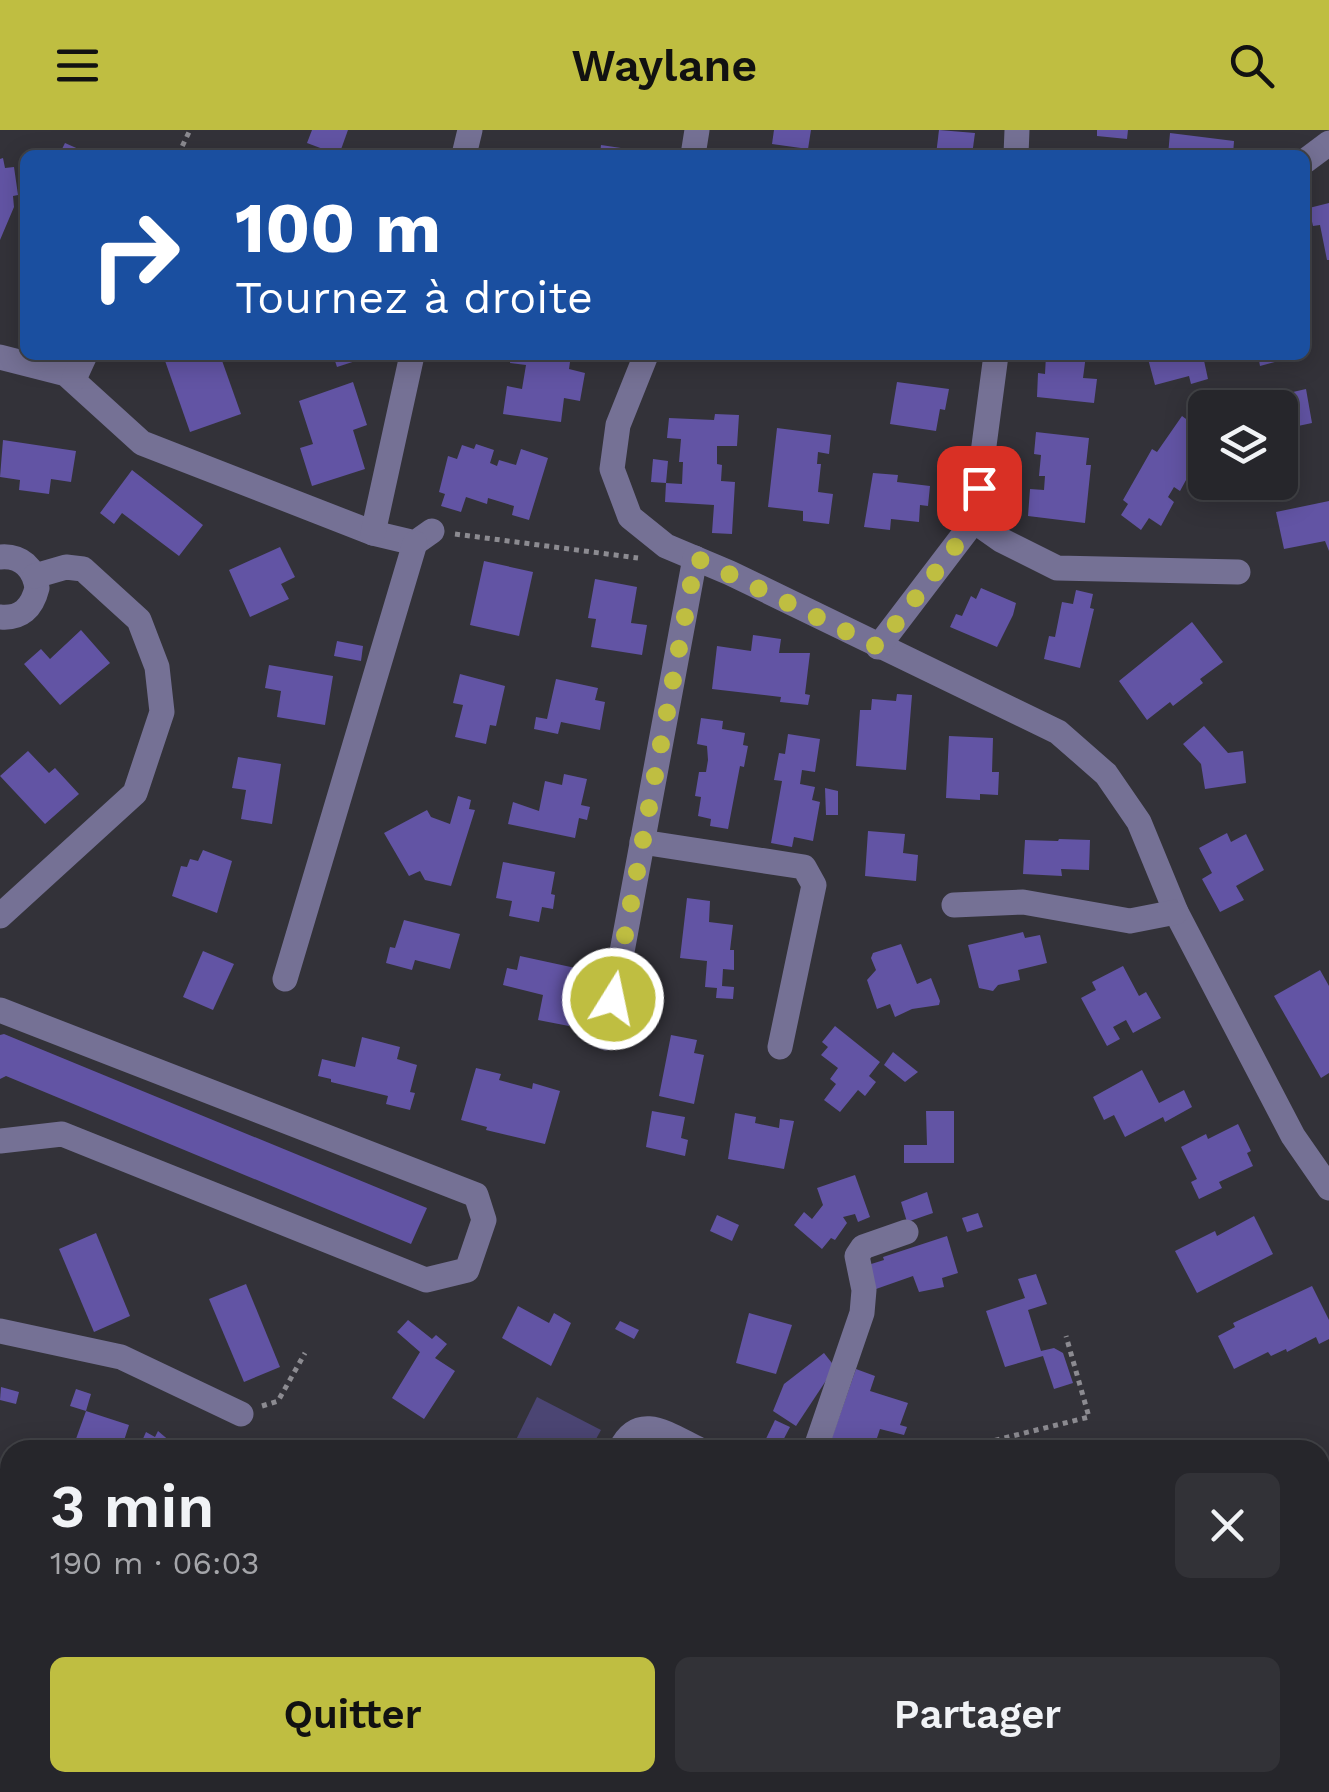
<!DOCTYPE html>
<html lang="fr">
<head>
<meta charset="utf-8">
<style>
	body { margin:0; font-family:"Work Sans",sans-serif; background:#323237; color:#f1f3f6; height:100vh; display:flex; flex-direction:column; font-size:38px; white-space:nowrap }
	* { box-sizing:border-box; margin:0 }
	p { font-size:32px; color:#a4a5a9 }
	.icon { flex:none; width:55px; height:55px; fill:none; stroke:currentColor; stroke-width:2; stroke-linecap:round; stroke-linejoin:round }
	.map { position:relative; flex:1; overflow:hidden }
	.drawer { position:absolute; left:0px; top:1310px; width:1330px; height:352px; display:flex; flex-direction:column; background:#26262b; border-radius:30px 30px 0 0; box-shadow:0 5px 25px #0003,0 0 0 2px #424347 }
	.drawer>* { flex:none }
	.top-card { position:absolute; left:20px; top:20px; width:1290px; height:210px; border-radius:15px; box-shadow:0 5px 25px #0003,0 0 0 2px #424347; background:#1a4fa0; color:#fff; overflow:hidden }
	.tools { position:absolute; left:1188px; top:260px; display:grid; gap:20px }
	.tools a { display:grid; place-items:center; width:110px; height:110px; border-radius:15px; background:#26262b; box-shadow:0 5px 25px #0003,0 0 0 2px #424347; font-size:50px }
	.pin { position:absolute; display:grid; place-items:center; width:85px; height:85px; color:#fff; margin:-42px; border-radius:20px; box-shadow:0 5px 15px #0006 }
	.me { position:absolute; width:110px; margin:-55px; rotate:10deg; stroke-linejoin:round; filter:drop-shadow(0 0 8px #0008) }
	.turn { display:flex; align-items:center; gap:35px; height:210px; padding:0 50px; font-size:45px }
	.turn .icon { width:130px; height:130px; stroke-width:2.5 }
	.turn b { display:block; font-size:70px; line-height:85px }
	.round { display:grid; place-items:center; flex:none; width:105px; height:105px; border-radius:15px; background:#323237 }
	.summary { display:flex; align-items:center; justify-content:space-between; height:170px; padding:0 50px }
	h1 { font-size:60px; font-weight:600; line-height:75px }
	.primary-button { display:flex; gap:20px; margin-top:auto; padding:20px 50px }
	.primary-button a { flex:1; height:115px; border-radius:15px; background:#bfbe41; color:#111; font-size:40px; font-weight:600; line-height:115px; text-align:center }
	.primary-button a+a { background:#323237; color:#f1f3f6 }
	header { display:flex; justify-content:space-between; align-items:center; height:130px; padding:0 50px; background:#bfbe41; color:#111; font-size:45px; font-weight:600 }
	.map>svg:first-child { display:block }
</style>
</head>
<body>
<header><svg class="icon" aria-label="menu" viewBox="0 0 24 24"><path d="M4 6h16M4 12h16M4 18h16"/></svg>Waylane<svg class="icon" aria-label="search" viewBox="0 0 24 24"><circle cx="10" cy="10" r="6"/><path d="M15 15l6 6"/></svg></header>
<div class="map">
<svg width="1329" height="1662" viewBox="0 0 1329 1662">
	<rect width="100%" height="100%" fill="#333239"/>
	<!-- green -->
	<path fill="#4b4573" d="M537,1267l64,33 -11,20h-79z"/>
	<!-- building -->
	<g fill="#6254a4">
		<path d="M312,0h36l-9,25 -32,-12z"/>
		<path d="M774,0h37l-3,19 -36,-5z"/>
		<path d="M939,0l36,3 -3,22h-36z"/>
		<path d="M1097,0h31l-1,9 -30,-3z"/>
		<path d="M1170,3l64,8 -1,14h-65z"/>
		<path d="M65,13l27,12h-33z"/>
		<path d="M601,15l40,6 -1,4h-40z"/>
		<path d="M3,28l2,10 9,-1 4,28 -5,1 1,11 -14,33v-81z"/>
		<path d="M1329,73v57h-2l-7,-35 -7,1 -4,-18z"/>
		<path d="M163,225h57l21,59 -51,18z"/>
		<path d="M333,225h38v1l-34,11z"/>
		<path d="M511,225h60l-2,14 16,4 -5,28 -16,-3 -3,24 -58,-8 4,-28 15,3 4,-24 -16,-2z"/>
		<path d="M1046,225h40l-3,23 14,1 -3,24 -57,-6 1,-24 7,1z"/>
		<path d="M1147,225l56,1 5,23 -17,5 -2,-8 -34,9z"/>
		<path d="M1258,225h39l1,1 -38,10z"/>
		<path d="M353,252l14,43 -14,5 12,39 -53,17 -12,-38 13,-4 -14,-43z"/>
		<path d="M897,252l52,7 -4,21 -5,-1 -4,22 -46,-7z"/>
		<path d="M1306,259l6,34 -14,3 1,8 -19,5v-31h-6l-3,-11z"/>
		<path d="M715,284l24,1 -2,31h-20v18l5,1 -1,16 14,1 -3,52 -20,-1 2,-28 -49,-3 1,-19 16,1 1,-22h-4l2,-23 -14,-1 2,-20 45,2z"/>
		<path d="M1182,286l19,14 -7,12 9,7 -23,42 -6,-4 -6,10 6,5 -13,24 -12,-8 -8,12 -20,-15 7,-11 -5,-4 29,-51 5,3z"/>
		<path d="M777,298l54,7 -2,19 -11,-2 -1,12h4l-3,28 15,2 -4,30 -26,-3v-10l-35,-4z"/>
		<path d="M1036,302l53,6 -3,27h5l-6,58 -57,-7 2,-27 14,1 1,-14h-6l2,-21 -7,-1z"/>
		<path d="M3,310l73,11 -5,31 -20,-3 -2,15 -30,-4 1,-10 -20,-3z"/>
		<path d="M476,314l18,6 -4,13 7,3 2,-6 17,5 5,-16 27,9 -19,62 -17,-5 2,-9 -26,-8 -1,6 -21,-7 -5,15 -20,-6 4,-12 -6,-2 9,-36 9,3 5,-14 12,4z"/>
		<path d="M653,329l15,2 -2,22 -15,-1z"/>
		<path d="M132,340l71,55 -24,31 -57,-43 -8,11 -14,-11z"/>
		<path d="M873,343l25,2 -1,7 33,4 -2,20 -8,-1 -1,17 -28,-3 -1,11 -26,-3z"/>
		<path d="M1329,371v50l-4,-10 -41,8 -8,-37z"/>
		<path d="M280,417l15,30 -14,7 8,15 -39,18 -21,-47z"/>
		<path d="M484,431l49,11 -14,64 -49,-11z"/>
		<path d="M595,449l42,8 -6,36 16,2 -5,30 -51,-8 5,-28 -8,-1z"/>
		<path d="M981,458l35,15 -3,12 -16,32 -47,-20 6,-13 6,2 9,-20 5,3z"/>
		<path d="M1076,460l17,4 -3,14 4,1 -14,59 -36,-9 5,-23 6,1 7,-35 11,2z"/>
		<path d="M1192,492l31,40 -23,17 3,4 -30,23 -3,-4 -23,18 -28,-39z"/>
		<path d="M81,500l29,33 -50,42 -36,-41 17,-15 9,10z"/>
		<path d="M753,505l28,4 -2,14h31l-5,41 5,1 -2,10 -28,-3 1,-5 -69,-8 5,-43 34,5z"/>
		<path d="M337,511l26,5 -2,15 -27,-5z"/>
		<path d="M269,535l64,11 -8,49 -48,-8 4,-26 -16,-3z"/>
		<path d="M460,544l45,12 -9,40 -6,-1 -4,19 -31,-7 8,-32 -10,-2z"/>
		<path d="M556,549l42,9 -3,12 10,2 -5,28 -39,-8 -3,12 -24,-5 2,-12 11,2z"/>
		<path d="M897,564l15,1 -6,75 -50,-4 4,-56h11l1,-11 24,2z"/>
		<path d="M701,588l22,3 -1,8 23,4 -2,12 5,1 -4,21 -4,-1 -12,63 -18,-3 1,-7 -13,-3 3,-19 -6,-1 4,-24h7l2,-12 -1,-14 -10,-2z"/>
		<path d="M1204,596l24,27 15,-2 3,32 -41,6 -4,-25 -18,-20z"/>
		<path d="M788,604l32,5 -5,33 -13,-2 -2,14 15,3 -3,13 8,2 -7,39 -19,-4 -2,10 -21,-4 11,-62 -8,-1 5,-27 6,1z"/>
		<path d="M949,606l44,2 -1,34h7l-1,23 -18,-1v6l-34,-2z"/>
		<path d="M28,621l21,22 6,-5 24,26 -34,30 -45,-48z"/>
		<path d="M238,627l43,7 -9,60 -31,-5 5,-29 -14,-2z"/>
		<path d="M564,644l23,5 -6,26 9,2 -3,13 -8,-2 -4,20 -67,-14 5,-22 26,9 6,-30 17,4z"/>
		<path d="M825,658l13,3v24h-12z"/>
		<path d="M458,666l13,4 -2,9 6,1 -24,76 -26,-6 -5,-9 -11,5 -25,-43 43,-23 4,7 19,7z"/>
		<path d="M868,701l37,3 -2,19 15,2 -2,26 -51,-5z"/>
		<path d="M1227,703l4,9 15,-8 18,36 -28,16 8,14 -24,12 -18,-33 10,-6 -13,-25z"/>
		<path d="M1059,709l31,1 -1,30 -28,-1 1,7 -39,-2 2,-34 33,1z"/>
		<path d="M203,720l29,11 -15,52 -45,-17 9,-30 6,1 3,-8 8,2z"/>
		<path d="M503,732l52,10 -4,22 4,1 -2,14 -11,-2 -3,15 -30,-6 3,-15 -16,-3z"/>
		<path d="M687,768l23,3 -1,21 24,3 -3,25h4v20l-11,-1 -1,17 12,1 -1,12 -17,-1 1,-10 -12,-1 2,-26 -27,-3z"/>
		<path d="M404,790l56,14 -10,35 -35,-9 -3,10 -26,-7 4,-16 5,1z"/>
		<path d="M1023,802l2,6 15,-3 7,28 -29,7 2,10 -22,5 -5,6 -14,-3 -11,-43z"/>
		<path d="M901,814l16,40 14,-6 9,23 -1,4 -27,4 -17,8 -5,-13 -13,5 -10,-29 9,-10 -5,-12 2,-5z"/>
		<path d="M203,821l31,13 -21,46 -30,-13z"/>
		<path d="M520,826l60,13 -11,57 -31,-6 5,-25 -40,-10 4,-17 10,2z"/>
		<path d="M1123,836l16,30 7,-4 15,26 -28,15 -7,-13 -13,7 7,12 -13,7 -26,-48 15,-8 -4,-8z"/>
		<path d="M1320,840l9,16v87l-8,5 -47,-82z"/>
		<path d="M835,896l45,36 -11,14 7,6 -11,14 -7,-6 -18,22 -16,-12 12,-16 -6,-5 8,-11 -17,-13 7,-8 -6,-5z"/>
		<path d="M4,904l423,174 -16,36 -405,-168 -6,3v-44z"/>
		<path d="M671,905l26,5 -3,13 10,2 -10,49 -35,-8z"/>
		<path d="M362,907l38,10 -3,12 20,6 -7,27 5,1 -5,17 -24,-6 2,-8 -57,-14v-3l-13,-3 4,-17 33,8z"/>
		<path d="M893,922l25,20 -13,10 -21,-17z"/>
		<path d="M476,938l25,6 -2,6 33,9 1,-6 27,8 -15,53 -59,-14 1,-3 -26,-7z"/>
		<path d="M1142,940l17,33 25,-13 8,17 -27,15 -2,-5 -38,20 -11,-22 -10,5 -11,-23z"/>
		<path d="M652,981l33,6 -4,21 7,2 -3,16 -39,-9z"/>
		<path d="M926,981h28v52h-50v-18h23z"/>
		<path d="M735,983l21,4 -1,6 24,5 1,-9 14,2 -10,48 -56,-10z"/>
		<path d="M1238,994l13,27 -4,2 6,13 -34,16 3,6 -23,11 -8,-17 6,-3 -16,-32 25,-13 2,5z"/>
		<path d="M855,1045l15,42 -12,5 -3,-8 -12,3 4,6 -12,17 -4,-2 -9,11 -28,-24 10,-13 8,7 11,-14 -6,-17z"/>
		<path d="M927,1062l6,21 -26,9 -6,-20z"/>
		<path d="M978,1083l5,14 -16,5 -5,-14z"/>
		<path d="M717,1085l22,10 -7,16 -22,-10z"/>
		<path d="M1254,1086l19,38 -76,39 -22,-42 40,-20 2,5z"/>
		<path d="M96,1103l34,83 -36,16 -35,-83z"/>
		<path d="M947,1106l11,37 -16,5 2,9 -25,5 -6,-16 -37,13 -8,-24 16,-5 -1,-3z"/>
		<path d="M1036,1144l11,30 -19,6 13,41 13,-3 9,5 10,30 -19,6 -11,-33 -38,11 -19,-56 39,-13 -7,-19z"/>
		<path d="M246,1154l34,83 -36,15 -35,-83z"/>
		<path d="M1312,1156l17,34v19l-10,5 -3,-7 -29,15 -1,-3 -15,7 -3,-4 -34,17 -16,-33 17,-9 -2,-4z"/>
		<path d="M518,1176l31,17 5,-10 17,10 -20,43 -49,-28z"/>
		<path d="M749,1183l43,12 -16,49 -40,-11z"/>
		<path d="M408,1190l24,19 4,-4 11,9 -12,14 20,13 -31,48 -32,-21 28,-46 -23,-20z"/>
		<path d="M620,1191l19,9 -5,9 -19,-10z"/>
		<path d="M824,1223l11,14 -39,59 -23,-15 11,-27z"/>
		<path d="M856,1239l19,7 -5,15 38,12 -8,22 7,2 -3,8 -24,-6 -7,21h-13l-29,-10z"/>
		<path d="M1,1257l18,5 -3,12 -16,-4z"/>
		<path d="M76,1259l15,5 -5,17 43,14 -8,25h-49l14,-39 -16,-5z"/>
		<path d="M775,1290l15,7 -12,23 -15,-5z"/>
		<path d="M158,1301l20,17 5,-8 23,10h-68l8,-18 9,5z"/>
		<path d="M5,1587l5,2v36l-10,22v-49z"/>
		<path d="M46,1652h60l6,5 -3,5h-62l-5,-3z"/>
		<path d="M151,1652h29l14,10h-39l-7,-5z"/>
		<path d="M297,1652h48l3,2 -4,8h-26z"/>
		<path d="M369,1652h53l-5,10 -51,-1z"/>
	</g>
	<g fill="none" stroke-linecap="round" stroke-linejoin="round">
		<!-- path -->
		<g stroke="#8c8b91" stroke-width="5" stroke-dasharray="5 5" stroke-linecap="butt">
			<path d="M178,25l12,-25"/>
			<path d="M455,404l183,24"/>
			<path d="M262,1276l16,-5 27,-48"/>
			<path d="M956,1320l133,-33 -23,-81"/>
			<path d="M0,1565l10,-1"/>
			<path d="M705,1652l41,10"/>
		</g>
		<!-- minor -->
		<g stroke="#757195" stroke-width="25">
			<path d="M464,25l6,-25"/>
			<path d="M693,25l4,-25"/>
			<path d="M1016,25l1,-25"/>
			<path d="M1305,31l24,-18"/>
			<path d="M646,225l-28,70 -6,44 18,48 36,29 64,27 328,159 48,42 33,48 37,90 117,224 36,52"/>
			<path d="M996,225l-22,166 27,19 56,28 181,4"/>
			<path d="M0,227l66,17 76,69 231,90 42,10 17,-12"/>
			<path d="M74,249l11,-24"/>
			<path d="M373,403l39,-178"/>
			<path d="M0,427c21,-2 34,11 37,31 -5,20 -16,31 -37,29"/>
			<path d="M878,517l96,-126"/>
			<path d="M642,712l162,25 10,18 -34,162"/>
			<path d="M954,775l69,-3 107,19 46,-9"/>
			<path d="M0,786l135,-123 27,-81 -5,-45 -18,-47 -56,-51 -17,-2 -31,9"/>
			<path d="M285,849l130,-436"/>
			<path d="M0,880l476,185 8,25 -17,50 -41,10 -364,-146 -62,7"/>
			<path d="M606,908l89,-480"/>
			<path d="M0,1201l121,26 120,57"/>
			<path d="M620,1320c19,-40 50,-14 80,0"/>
			<path d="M815,1320l47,-137 2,-23 -7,-34 6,-9 43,-15"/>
			<path d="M0,1430l10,2"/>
			<path d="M849,1652l16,7 24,3"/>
			<path d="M250,1662l4,-10"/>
			<path d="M448,1662l5,-10"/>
			<path d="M1204,1662l10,-8 8,8"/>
		</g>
	</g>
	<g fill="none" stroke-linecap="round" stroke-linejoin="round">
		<!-- route -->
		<path stroke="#bfbe41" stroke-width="18" stroke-dasharray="0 32.4" d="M613,869l83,-441 182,89 96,-125 5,-34"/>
	</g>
</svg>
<div class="tools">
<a><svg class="icon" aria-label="layers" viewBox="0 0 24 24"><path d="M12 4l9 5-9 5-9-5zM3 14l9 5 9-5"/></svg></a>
</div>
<div class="pin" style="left:979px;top:358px;background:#d93025"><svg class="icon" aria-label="arrive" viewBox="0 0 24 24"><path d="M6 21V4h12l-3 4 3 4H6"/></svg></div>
<svg class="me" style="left:613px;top:869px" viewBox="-20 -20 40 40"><circle r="17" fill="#bfbe41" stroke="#fff" stroke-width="3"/><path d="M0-11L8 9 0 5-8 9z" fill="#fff"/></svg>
<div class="top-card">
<div class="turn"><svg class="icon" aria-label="right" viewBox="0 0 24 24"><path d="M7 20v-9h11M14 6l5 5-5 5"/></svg><div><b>100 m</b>Tournez à droite</div></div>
</div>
<section class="drawer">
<div class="summary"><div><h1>3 min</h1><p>190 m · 06:03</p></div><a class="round"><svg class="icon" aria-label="close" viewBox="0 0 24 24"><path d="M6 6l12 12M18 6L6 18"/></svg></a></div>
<div class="primary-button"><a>Quitter</a><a>Partager</a></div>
</section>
</div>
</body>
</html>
